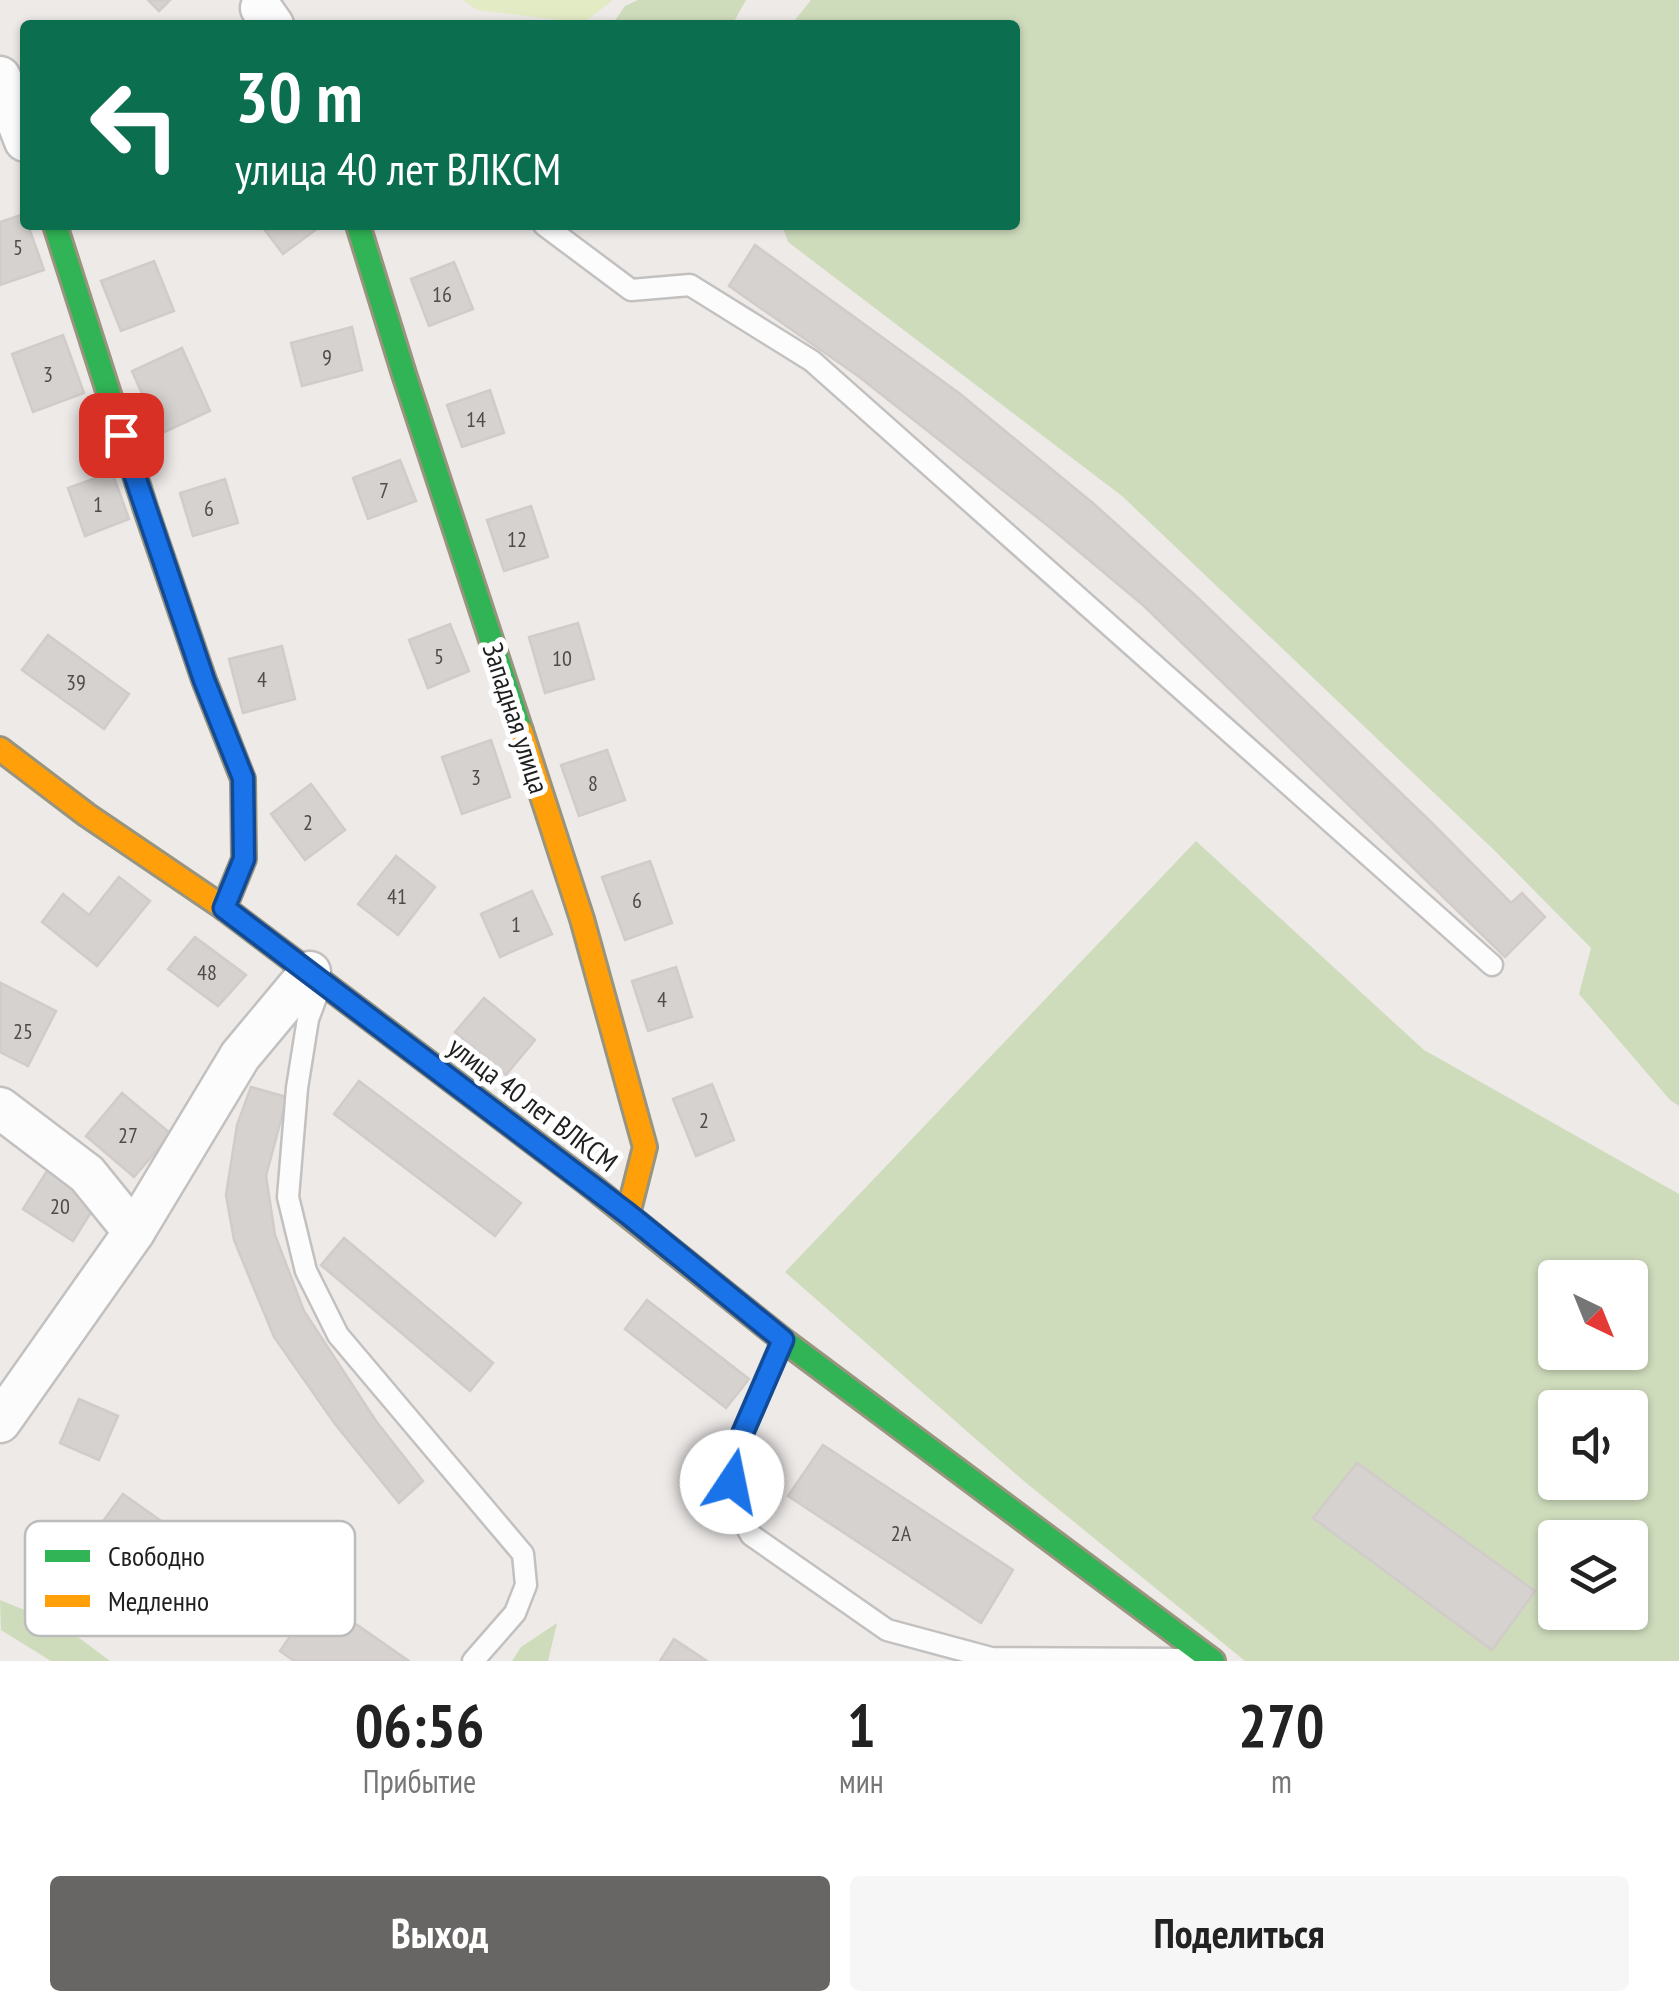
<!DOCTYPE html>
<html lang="ru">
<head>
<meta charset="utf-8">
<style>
	body { margin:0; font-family:"PT Sans Narrow",sans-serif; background:#f6f6f6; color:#222; height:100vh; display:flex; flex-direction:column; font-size:38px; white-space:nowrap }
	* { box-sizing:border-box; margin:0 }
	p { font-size:32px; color:#767676 }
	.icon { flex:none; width:55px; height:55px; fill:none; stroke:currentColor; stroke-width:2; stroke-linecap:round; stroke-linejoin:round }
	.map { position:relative; height:1661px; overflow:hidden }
	.panel { display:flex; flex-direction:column; background:#fff; flex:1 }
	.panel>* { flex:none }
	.guide { position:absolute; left:20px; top:20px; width:1000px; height:210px; border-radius:10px; box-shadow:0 2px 8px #0004; background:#0b6e4f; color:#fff; overflow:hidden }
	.needle { width:65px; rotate:137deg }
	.fabs { position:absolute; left:1538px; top:1260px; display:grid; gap:20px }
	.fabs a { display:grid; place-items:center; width:110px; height:110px; border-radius:10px; background:#fff; box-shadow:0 2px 8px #0004; font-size:50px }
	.pin { position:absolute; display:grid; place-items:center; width:85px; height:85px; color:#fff; margin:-42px; border-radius:20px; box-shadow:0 5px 15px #0006 }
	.me { position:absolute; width:110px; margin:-55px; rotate:11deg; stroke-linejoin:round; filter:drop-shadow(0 0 8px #0008) }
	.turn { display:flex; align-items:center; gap:35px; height:210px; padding:0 50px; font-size:45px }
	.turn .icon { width:130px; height:130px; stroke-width:2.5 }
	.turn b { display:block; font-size:70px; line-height:85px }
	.eta { display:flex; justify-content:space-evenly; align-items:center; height:170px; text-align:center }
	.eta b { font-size:60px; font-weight:800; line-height:70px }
	.primary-button { display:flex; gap:20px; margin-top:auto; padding:20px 50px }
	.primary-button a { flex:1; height:115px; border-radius:10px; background:#676665; color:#fff; font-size:40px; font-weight:800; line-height:115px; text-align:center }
	.primary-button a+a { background:#f6f6f6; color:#222 }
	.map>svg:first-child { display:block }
</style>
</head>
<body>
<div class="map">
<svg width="1679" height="1661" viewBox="0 0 1679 1661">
	<rect width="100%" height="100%" fill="#edeae8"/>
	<!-- grass -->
	<path fill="#e3ebc5" d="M463,0h150l-30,23 -106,-13z"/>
	<!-- forest -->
	<g fill="#cfdcbc" fill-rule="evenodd">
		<path d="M638,0h108l-14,25h-120l13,-19z"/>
		<path d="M811,0h868v1106l-9,-6 -91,-106 12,-46 -97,-98 -372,-354 -334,-254 -6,-17h233v-200h-224z"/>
		<path d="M1196,841l228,209 255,144v467h-434l-220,-179 -240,-210zM1555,1278h75v74h-75zM1555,1408h75v74h-75zM1555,1538h75v74h-75z"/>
		<path d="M0,1600l62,25 48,36h-59l-50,-31z"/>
		<path d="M557,1623l-9,38h-36l9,-14z"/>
	</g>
	<!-- building -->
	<g fill="#d6d2d0" stroke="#d1cbc9" stroke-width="2.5">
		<path d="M148,0h22l-11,11z"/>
		<path d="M24,214l1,11h3l16,45 -44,15v-63z"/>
		<path d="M261,225h61l-39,29z"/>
		<path d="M755,245l204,148 135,111 102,92 234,225 81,82 11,-10 23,24 -40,40 -361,-351 -92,-77 -194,-153 -129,-90z"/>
		<path d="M154,261l20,50 -53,20 -20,-50z"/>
		<path d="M454,262l19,47 -44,17 -18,-47z"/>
		<path d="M352,327l10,43 -60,16 -11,-43z"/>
		<path d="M63,335l21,58 -51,19 -21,-58z"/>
		<path d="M182,348l28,63 -50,23 -28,-63z"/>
		<path d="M490,390l14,43 -42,14 -15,-42z"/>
		<path d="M400,460l16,41 -48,18 -15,-41z"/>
		<path d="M112,472l17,47 -44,17 -17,-48z"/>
		<path d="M225,479l13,44 -45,13 -13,-43z"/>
		<path d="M531,506l17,51 -44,14 -17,-51z"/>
		<path d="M578,623l16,56 -49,14 -16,-56z"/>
		<path d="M450,624l19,47 -41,17 -19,-48z"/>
		<path d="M48,635l81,59 -25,35 -82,-59z"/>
		<path d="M282,646l13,53 -52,14 -14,-54z"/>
		<path d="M491,740l19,57 -48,17 -20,-57z"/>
		<path d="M607,750l18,50 -46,16 -18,-51z"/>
		<path d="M311,784l34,46 -40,30 -34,-46z"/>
		<path d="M396,856l39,31 -37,48 -40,-31z"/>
		<path d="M650,861l22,62 -47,17 -23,-63z"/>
		<path d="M119,877l31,24 -53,65 -55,-44 21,-28 26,21z"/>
		<path d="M532,891l20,43 -52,23 -19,-43z"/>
		<path d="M195,937l51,38 -28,31 -50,-37z"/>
		<path d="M676,967l16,50 -44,14 -16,-50z"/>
		<path d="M1,983l55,28 -28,55 -28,-14z"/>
		<path d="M484,998l51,42 -29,35 -51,-43z"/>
		<path d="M359,1081l162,122 -26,33 -161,-122z"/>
		<path d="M712,1084l22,56 -38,16 -23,-57z"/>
		<path d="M251,1087l36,10 -21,79 9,59 29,76 72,110 47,60 -24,22 -64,-79 -61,-87 -40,-97 -8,-45 11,-70z"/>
		<path d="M122,1093l49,41 -37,43 -48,-41z"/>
		<path d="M47,1171l50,32 -24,38 -50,-32z"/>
		<path d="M344,1238l149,125 -23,28 -149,-126z"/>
		<path d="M647,1300l102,79 -23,29 -101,-79z"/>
		<path d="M79,1399l39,17 -19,44 -39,-17z"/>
		<path d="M823,1445l190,125 -32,53 -193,-127z"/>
		<path d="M1357,1463l178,128 -43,59 -179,-132z"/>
		<path d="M123,1494l41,29 -28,38 -41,-29z"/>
		<path d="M317,1597l92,64h-115l-14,-10z"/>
		<path d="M674,1639l33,22h-47z"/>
	</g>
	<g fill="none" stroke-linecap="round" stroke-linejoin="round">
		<defs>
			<g id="lane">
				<path d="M544,225l87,65 59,-5 122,76 680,604"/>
				<path d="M320,987l-12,32 -11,69 -9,109 18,74 32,64 185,219 3,31 -11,28 -42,48"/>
				<path d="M782,1341l-51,119 3,44 17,31 136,95 104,28 198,1"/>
			</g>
			<g id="street">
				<path d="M261,8l12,17"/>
				<path d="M0,77l25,64"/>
				<path d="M0,1108l87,66 47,58"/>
				<path d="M0,1422l134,-190 106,-176 70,-84"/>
			</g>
			<g id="fast">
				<path d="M55,225l91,285 58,170 39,99 1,80 -20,49"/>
				<path d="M358,225l46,149 117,357"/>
				<path d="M589,1184l194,156 430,321"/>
			</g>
			<g id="slow">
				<path d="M521,731l61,188 63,228 -17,67"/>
				<path d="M0,749l87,66 137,93 365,276"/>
			</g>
		</defs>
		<!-- lane casing -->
		<use href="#lane" stroke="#c3c1c0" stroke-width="25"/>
		<!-- street casing -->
		<use href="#street" stroke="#c3c1c0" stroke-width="45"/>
		<!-- fast casing -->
		<use href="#fast" stroke="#99947e" stroke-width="28"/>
		<!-- slow casing -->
		<use href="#slow" stroke="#99947e" stroke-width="28"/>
		<!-- lane -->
		<use href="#lane" stroke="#fcfcfc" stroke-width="20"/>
		<!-- street -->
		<use href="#street" stroke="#fcfcfc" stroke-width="40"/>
		<!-- fast -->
		<use href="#fast" stroke="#30b455" stroke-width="22"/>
		<!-- slow -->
		<use href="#slow" stroke="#ff9f0a" stroke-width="22"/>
	</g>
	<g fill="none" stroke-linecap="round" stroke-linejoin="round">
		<defs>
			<path id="route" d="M121,435l83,245 39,98 1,81 -20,49 404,306 155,126 -52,120 1,22"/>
		</defs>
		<!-- route casing -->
		<use href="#route" stroke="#114b97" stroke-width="25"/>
		<!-- route -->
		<use href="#route" stroke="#1a73e8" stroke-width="18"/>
	</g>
	<g text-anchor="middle" stroke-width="10" stroke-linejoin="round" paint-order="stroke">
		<!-- number labels -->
		<g font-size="22" fill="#4d4c4b">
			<text x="18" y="255">5</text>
			<text x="442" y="302">16</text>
			<text x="327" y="365">9</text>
			<text x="48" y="382">3</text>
			<text x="476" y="427">14</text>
			<text x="384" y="498">7</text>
			<text x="98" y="512">1</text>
			<text x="209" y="516">6</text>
			<text x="517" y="547">12</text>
			<text x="439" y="664">5</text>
			<text x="562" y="666">10</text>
			<text x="262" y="687">4</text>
			<text x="76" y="690">39</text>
			<text x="476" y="785">3</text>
			<text x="593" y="791">8</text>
			<text x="308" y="830">2</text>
			<text x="397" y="904">41</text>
			<text x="637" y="908">6</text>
			<text x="516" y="932">1</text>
			<text x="207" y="980">48</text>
			<text x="662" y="1007">4</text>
			<text x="23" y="1039">25</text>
			<text x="704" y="1128">2</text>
			<text x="128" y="1143">27</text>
			<text x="60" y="1214">20</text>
			<text x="901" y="1541">2А</text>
		</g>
		<!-- street labels -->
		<g font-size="28" fill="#1f1f1f" stroke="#fff">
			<text transform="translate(516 718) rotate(72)" y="10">Западная улица</text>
			<text transform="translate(533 1104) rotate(37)" y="10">улица 40 лет ВЛКСМ</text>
		</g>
	</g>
	<!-- legend -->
	<rect x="25" y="1521" width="330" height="115" rx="15" fill="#fff" stroke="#bcbcbc" stroke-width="2.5"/>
	<rect x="45" y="1550" width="45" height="12" fill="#30b455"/>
	<rect x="45" y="1595" width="45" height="12" fill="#ff9f0a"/>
	<g font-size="28" fill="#1f1f1f">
		<text x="108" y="1566">Свободно</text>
		<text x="108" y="1611">Медленно</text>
	</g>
</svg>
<div class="fabs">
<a><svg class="needle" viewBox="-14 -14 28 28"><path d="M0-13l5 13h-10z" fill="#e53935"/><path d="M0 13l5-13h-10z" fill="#767676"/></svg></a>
<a><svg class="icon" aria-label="sound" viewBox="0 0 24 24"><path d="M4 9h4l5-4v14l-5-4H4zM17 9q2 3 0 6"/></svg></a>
<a><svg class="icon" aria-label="layers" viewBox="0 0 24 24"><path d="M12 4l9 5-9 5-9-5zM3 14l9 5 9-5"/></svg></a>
</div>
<div class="pin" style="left:121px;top:435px;background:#d93025"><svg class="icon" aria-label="arrive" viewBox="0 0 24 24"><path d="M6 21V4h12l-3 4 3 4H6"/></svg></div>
<svg class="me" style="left:732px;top:1482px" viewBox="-20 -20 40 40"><circle r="19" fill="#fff"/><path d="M0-13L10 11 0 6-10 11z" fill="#1a73e8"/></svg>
<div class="guide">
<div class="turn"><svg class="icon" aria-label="left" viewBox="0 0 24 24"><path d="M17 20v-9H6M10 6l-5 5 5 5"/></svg><div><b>30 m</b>улица 40 лет ВЛКСМ</div></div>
</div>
</div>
<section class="panel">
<div class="eta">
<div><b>06:56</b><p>Прибытие</p></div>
<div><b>1</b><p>мин</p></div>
<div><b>270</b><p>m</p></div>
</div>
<div class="primary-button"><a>Выход</a><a>Поделиться</a></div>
</section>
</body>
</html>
